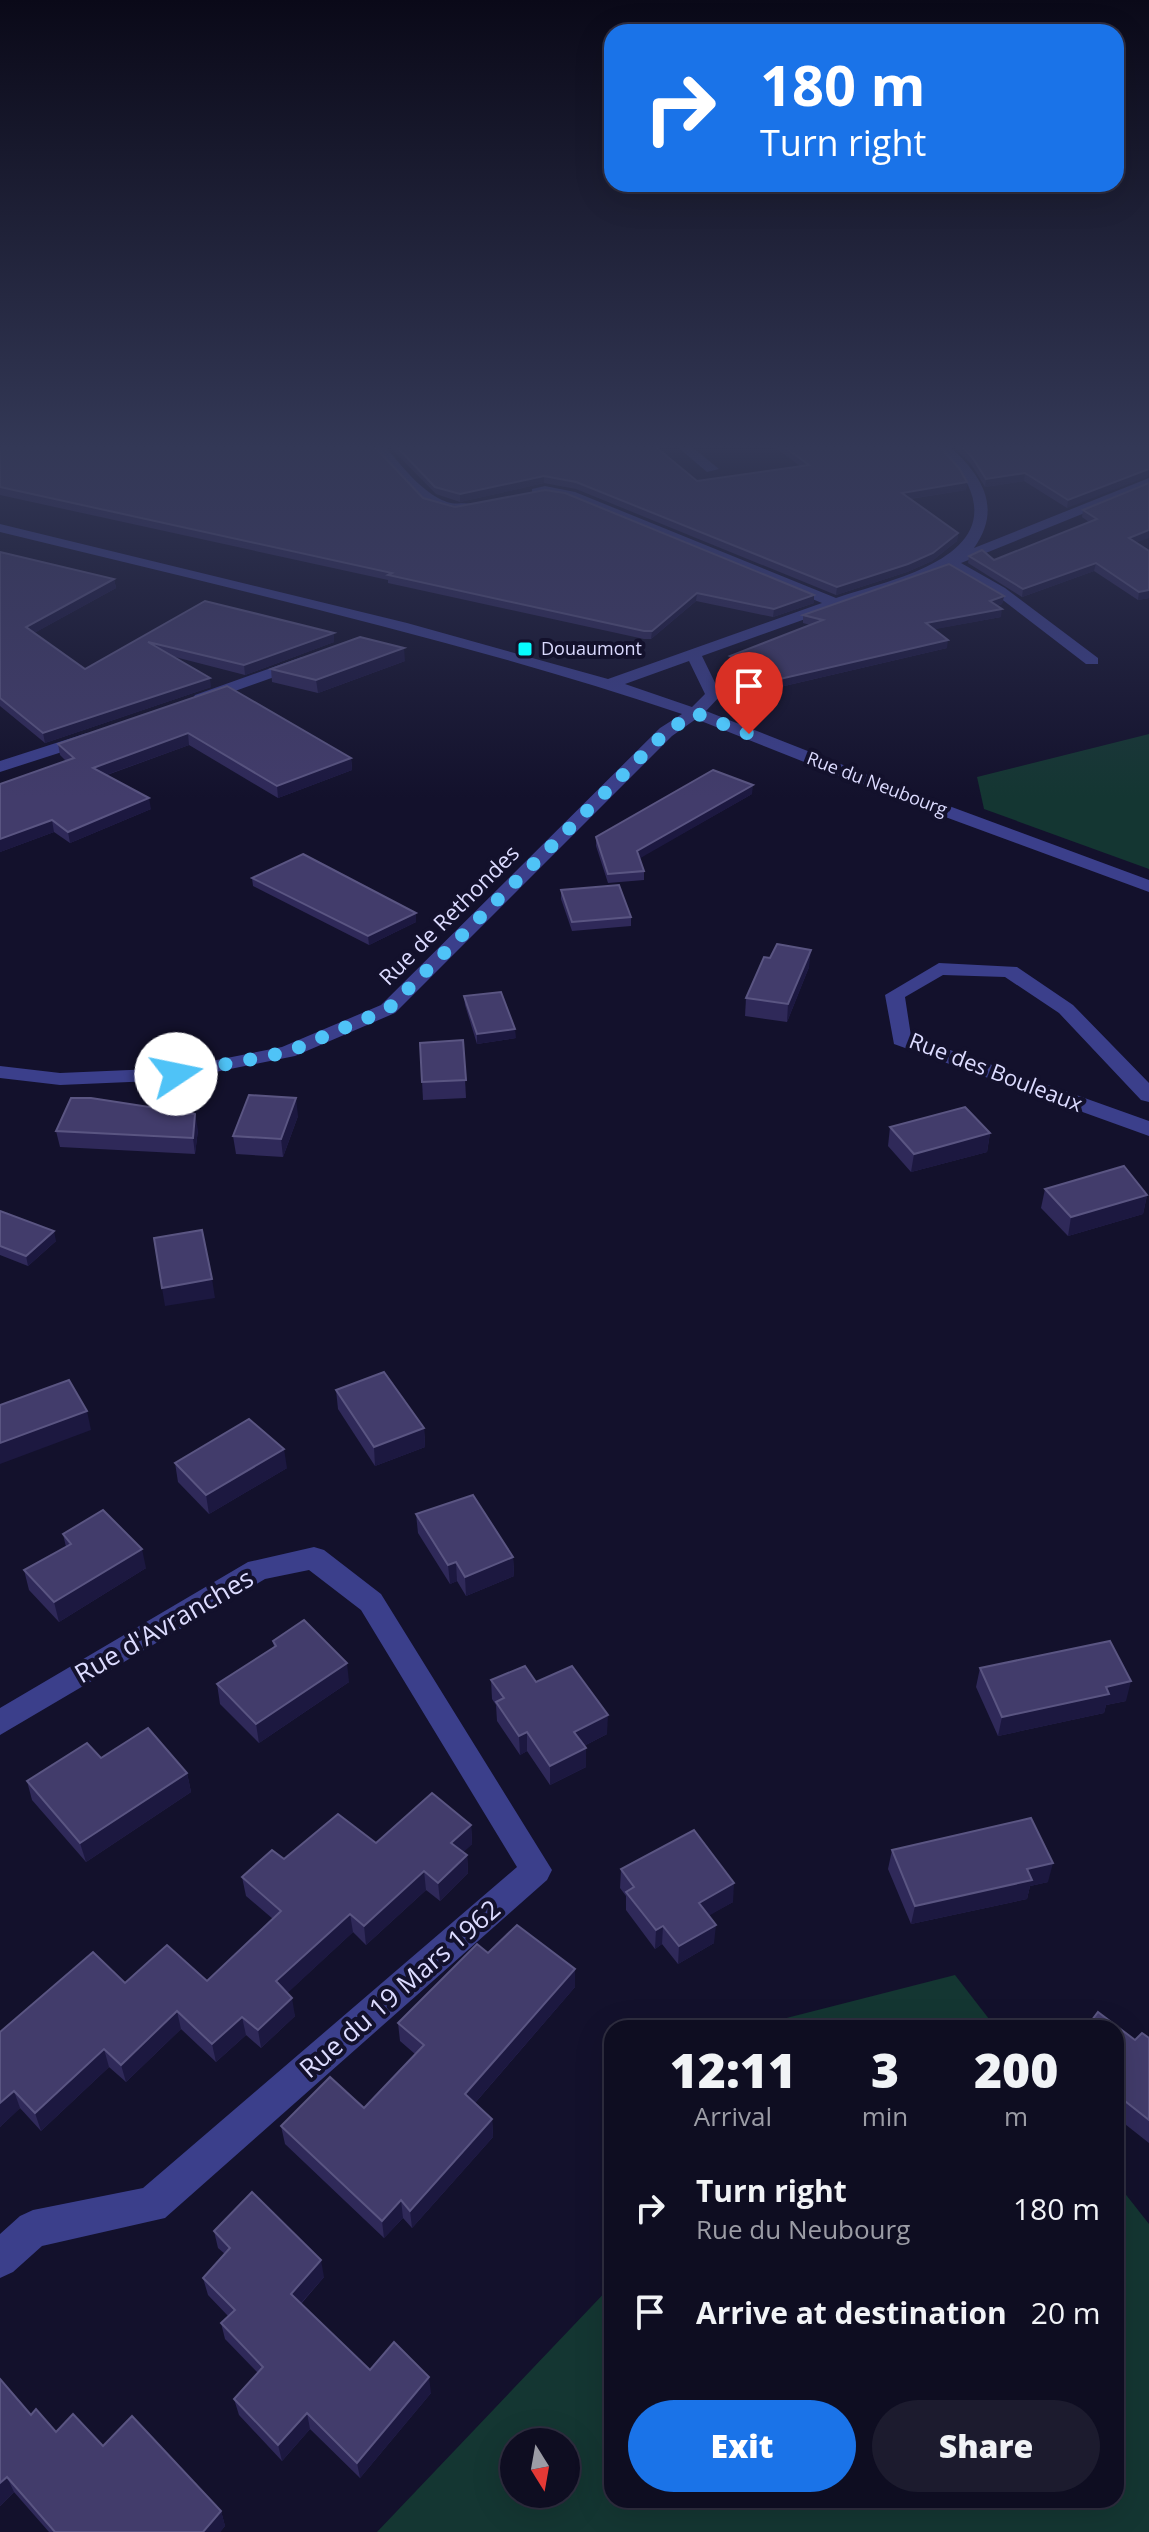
<!DOCTYPE html>
<html lang="en">
<head>
<meta charset="utf-8">
<style>
	body { margin:0; font-family:"Open Sans",sans-serif; background:#1c1b2e; color:#f1f3f6; height:100vh; display:flex; flex-direction:column; font-size:30px; white-space:nowrap }
	* { box-sizing:border-box; margin:0 }
	p { font-size:26px; color:#9b9ca5 }
	.icon { flex:none; width:44px; height:44px; fill:none; stroke:currentColor; stroke-width:2; stroke-linecap:round; stroke-linejoin:round }
	.map { position:relative; flex:1; overflow:hidden }
	.panel { position:absolute; left:604px; top:2020px; width:520px; height:488px; display:flex; flex-direction:column; background:#0e0d21; border-radius:24px; box-shadow:0 8px 32px #0002,0 0 0 2px #2e2d3f }
	.panel>* { flex:none }
	.guide { position:absolute; left:604px; top:24px; width:520px; height:168px; border-radius:24px; box-shadow:0 8px 32px #0002,0 0 0 2px #2e2d3f; background:#1a73e8; color:#fff; overflow:hidden }
	.needle { width:52px; rotate:169deg }
	.fabs { position:absolute; left:500px; top:2428px; display:grid; gap:16px }
	.fabs a { display:grid; place-items:center; width:80px; height:80px; border-radius:50%; background:#0e0d21; box-shadow:0 8px 32px #0002,0 0 0 2px #2e2d3f; font-size:40px }
	.pin { position:absolute; display:grid; place-items:center; width:68px; height:68px; color:#fff; margin:-82px -34px; border-radius:50% 50% 50% 0; rotate:-45deg; box-shadow:0 0 8px #0007 }
	.pin .icon { rotate:45deg }
	.me { position:absolute; width:88px; margin:-44px; rotate:79deg; stroke-linejoin:round; filter:drop-shadow(0 0 6px #0008) }
	.turn { display:flex; align-items:center; gap:28px; height:168px; padding:0 24px; font-size:36px }
	.turn .icon { width:104px; height:104px; stroke-width:2.5 }
	.turn b { display:block; font-size:56px; line-height:68px }
	.eta { display:flex; justify-content:space-evenly; align-items:center; height:136px; text-align:center }
	.eta b { font-size:48px; font-weight:800; line-height:56px }
	.button { display:flex; gap:16px; margin-top:auto; padding:16px 24px }
	.button a { flex:1; height:92px; border-radius:48px; background:#1a73e8; color:#fff; font-size:32px; font-weight:800; line-height:92px; text-align:center }
	.button a+a { background:#1c1b2e; color:#f1f3f6 }
	ul { padding:0; list-style:none }
	li { display:flex; align-items:center; gap:24px; height:104px; padding:0 24px }
	li div { flex:1 }
	li b { display:block; font-size:30px }
	li em { font-style:normal }
	.map>svg:first-child { display:block }
</style>
</head>
<body>
<div class="map">
<svg width="1149" height="2532" viewBox="0 0 1149 2532">
	<rect width="100%" height="100%" fill="#13112c"/>
	<!-- green -->
	<g fill="#143632" fill-rule="evenodd">
		<path d="M1149,734v135l-165,-60 -7,-32z"/>
		<path d="M955,1975l41,53h-239l2,-3z"/>
		<path d="M1116,2182l33,42v308h-772l235,-247v215h504zM566,2442v52h-52v-52z"/>
	</g>
	<g fill="none" stroke-linecap="round" stroke-linejoin="round">
		<!-- street -->
		<g fill="#3b3f8b" fill-rule="evenodd">
			<path d="M369,443h13c19,21 38,49 65,59 11,4 21,-2 30,5 -36,26 -89,-39 -108,-64z"/>
			<path d="M673,443h14l32,26 -12,3z"/>
			<path d="M932,443h14c34,30 58,63 28,105l175,-70v9l-188,76 44,25 93,70v6h-12l-91,-70 -47,-26 -246,88 19,39 -15,16 216,85 227,84v12l-239,-88 -214,-85 -24,17 -277,277 -100,43 -119,24 -116,5 -60,-7v-12l60,7 116,-5 106,-21 99,-42 279,-277 22,-14c-223,-75 -454,-126 -682,-182v-8l407,99 201,56 214,-76 -256,-105 -34,-3v-6l13,-3 30,6 261,106c48,-17 167,-38 132,-113 -8,-17 -24,-28 -36,-42zM689,661l16,33 -13,13 -67,-23z"/>
			<path d="M302,657l8,5 -2,3 -101,36 -6,2 -8,-5 2,-3z"/>
			<path d="M87,733l8,5 -2,4 -93,30v-11z"/>
			<path d="M939,963l78,4 56,38 76,78v19l-8,-2 -82,-87 -54,-36 -62,-2 -38,22 6,39 238,85v15l-255,-92 -9,-49z"/>
			<path d="M314,1547l10,3 57,44 171,276 -5,10 -382,338 -123,28 -29,26 -13,6v-44l20,-18 13,-6 110,-22 374,-321 -156,-257 -52,-40 -44,9 -265,156v-27l248,-146z"/>
		</g>
	</g>
	<!-- wall -->
	<g fill="#2f2959">
		<path d="M0,443l423,55 391,97v8l-41,14 -77,-16 -45,38h-7l-256,-56v-3l-388,-85z"/>
		<path d="M386,443h265l46,38 103,-15 -31,-23h167l31,39 -1,8 -56,9 48,34 -1,8 -25,20 -25,11 -71,23 -260,-106 -32,-6 -84,19 -24,-8z"/>
		<path d="M950,443h199l-82,65 -43,-27 -39,6 -14,-23z"/>
		<path d="M1083,510l66,41v47l-11,2 -44,-29 -72,26 -54,-34 1,-7 25,4 95,-38 -7,-5z"/>
		<path d="M0,552l114,27 2,9 -82,45 51,36 120,-68 129,41 -89,33 -70,-18 36,30 -166,56 -45,-37z"/>
		<path d="M1004,596l-2,8 -5,2 4,11 -67,12 13,19 -167,39 -51,-23 1,-8 80,-31 -7,-2v-8z"/>
		<path d="M405,661l-87,32 -46,-11 -1,-13z"/>
		<path d="M227,686l124,72 1,12 -74,28 -89,-53 -82,30 44,34 -81,34 -16,-11 -54,20v-68l66,-23 -6,-6 -2,-11z"/>
		<path d="M752,794l-113,64 5,13v9l-36,3 -12,-37v-9z"/>
		<path d="M252,878l164,35v9l-47,23 -116,-59z"/>
		<path d="M561,890l70,27v9l-59,5 -11,-32z"/>
		<path d="M809,967l-22,55 -42,-6 1,-18z"/>
		<path d="M464,996l52,42 -39,6 -12,-39z"/>
		<path d="M463,1040l3,58 -43,2 -3,-57z"/>
		<path d="M298,1116l-15,41 -47,-3 -3,-18z"/>
		<path d="M890,1127l100,6 -3,19 -76,20 -23,-26z"/>
		<path d="M198,1130l-3,24 -135,-7 -4,-16z"/>
		<path d="M1045,1189l102,6 -4,19 -75,22 -27,-28z"/>
		<path d="M0,1211l56,30 -28,25 -28,-11z"/>
		<path d="M336,1390l88,38 1,19 -50,19 -37,-57z"/>
		<path d="M175,1463l112,5 -78,46 -31,-32z"/>
		<path d="M416,1514l97,43 1,19 -48,20 -9,-15 -7,3 -32,-51z"/>
		<path d="M63,1534l83,34 -87,54 -30,-32 -5,-20 42,-23z"/>
		<path d="M273,1641l76,41 -90,61 -39,-39 -3,-20 57,-37z"/>
		<path d="M980,1668l146,33 -20,4 -2,8 -106,23 -22,-49z"/>
		<path d="M491,1680l45,2 71,52 -23,12 2,21 -36,18 -23,-34 -7,4 -23,-34 -1,-16 -4,-6z"/>
		<path d="M101,1758l86,15 4,19 -105,70 -54,-62 -5,-19z"/>
		<path d="M471,1825l1,19 -9,8 4,3 1,18 -28,28 -14,-11 -60,55 -13,-13 -66,61 8,23 -34,32 -15,-13 -30,27 -35,-33 -55,53 -17,-15 -68,64 -21,-23 -20,19v-95l125,-49 82,-2 66,-62 -27,-23 -4,-19 42,-18z"/>
		<path d="M892,1850l156,32 -18,4 -3,13 -116,25 -23,-55z"/>
		<path d="M621,1869l112,33 -24,13 5,28 -36,21 -16,-20 -7,5 -29,-39v-14l-6,-8z"/>
		<path d="M488,1953l87,34 -100,116 17,16 1,18 -81,91 -9,-10 -19,20 -99,-94 -4,-18 83,-18 51,-54 -15,-13 -2,-18z"/>
		<path d="M1116,2028l19,12 14,-2v105l-33,-26z"/>
		<path d="M214,2231l110,46 -23,27 69,66 61,23 -71,85 -50,-49 -28,32 -43,-46 -5,-16 24,-26 -33,-34 -4,-16 7,-7 -20,-21 -5,-17 22,-24 -7,-6z"/>
		<path d="M0,2379l31,36 25,17 47,14 118,65 4,15 -5,6h-171l-35,-40 -14,14z"/>
	</g>
	<!-- shaded-wall -->
	<g fill="#1c1840">
		<path d="M1149,469v7l-82,32 1,-8z"/>
		<path d="M1025,473l-1,8 -39,6 1,-8z"/>
		<path d="M544,476v7l-84,19v-8z"/>
		<path d="M967,482l-1,8 -65,10 1,-7z"/>
		<path d="M1149,530v8l-22,8 2,-8z"/>
		<path d="M958,533l-1,8 -25,20 -25,11 -71,23 1,-8z"/>
		<path d="M1096,563l-2,8 -72,26 1,-8z"/>
		<path d="M114,579l2,9 -89,49 -1,-10z"/>
		<path d="M1149,590v8l-11,2 1,-8z"/>
		<path d="M697,593l-1,8 -45,38 1,-8z"/>
		<path d="M814,595v8l-41,14 1,-8z"/>
		<path d="M1004,596l-2,8 -13,4 1,-7z"/>
		<path d="M1002,609l-1,8 -76,14 1,-8z"/>
		<path d="M334,633v9l-89,33 -1,-10z"/>
		<path d="M948,640l-1,8 -167,39v-8z"/>
		<path d="M404,648l1,13 -87,32 -2,-13z"/>
		<path d="M210,678l1,9 -166,56 -2,-10z"/>
		<path d="M188,733l1,12 -94,34 -2,-11z"/>
		<path d="M351,758l1,12 -74,28 -1,-12z"/>
		<path d="M753,785l-1,9 -115,66v-9z"/>
		<path d="M149,798l2,11 -81,34 -2,-11z"/>
		<path d="M52,820l2,12 -54,20v-13z"/>
		<path d="M416,913v9l-47,23 -1,-9z"/>
		<path d="M811,950l-2,17 -22,55 1,-18z"/>
		<path d="M515,1029l1,9 -39,6v-10z"/>
		<path d="M296,1098l2,18 -15,41 -2,-18z"/>
		<path d="M195,1114l3,16 -3,24 -2,-16z"/>
		<path d="M990,1133l-3,19 -76,20 3,-18z"/>
		<path d="M1147,1195l-4,19 -75,22 3,-19z"/>
		<path d="M54,1231l2,10 -28,25 -2,-10z"/>
		<path d="M212,1279l3,19 -50,8 -3,-18z"/>
		<path d="M87,1411l4,19 -91,34v-21z"/>
		<path d="M424,1428l1,19 -50,19 -1,-19z"/>
		<path d="M284,1449l3,19 -78,46 -3,-19z"/>
		<path d="M142,1549l4,19 -87,54 -5,-20z"/>
		<path d="M513,1557l1,19 -48,20 -1,-19z"/>
		<path d="M456,1562l1,19 -7,3 -2,-19z"/>
		<path d="M347,1663l2,19 -90,61 -3,-19z"/>
		<path d="M1131,1681l-5,20 -20,4 -2,8 -106,23 4,-19 104,-30z"/>
		<path d="M608,1715l-1,19 -33,17v-19z"/>
		<path d="M527,1732v19l-7,4 -1,-19z"/>
		<path d="M586,1748v19l-36,18v-19z"/>
		<path d="M187,1773l4,19 -105,70 -6,-19z"/>
		<path d="M471,1825l1,19 -19,18 -2,-19z"/>
		<path d="M467,1855l1,18 -28,28 -2,-18z"/>
		<path d="M1053,1863l-5,19 -18,4 -3,13 -116,25 4,-18 112,-37z"/>
		<path d="M424,1871l2,19 -60,55 -2,-19z"/>
		<path d="M734,1883l-1,19 -35,20 1,-19z"/>
		<path d="M350,1914l3,18 -73,68 -4,-19z"/>
		<path d="M716,1925l-2,18 -36,21 1,-18z"/>
		<path d="M663,1926l-1,18 -7,5 1,-19z"/>
		<path d="M575,1969v18l-108,125 -2,-18z"/>
		<path d="M292,1998l3,18 -34,32 -3,-18z"/>
		<path d="M177,2011l4,18 -55,53 -5,-17z"/>
		<path d="M242,2017l4,18 -30,27 -4,-18z"/>
		<path d="M104,2049l5,18 -68,64 -6,-18z"/>
		<path d="M14,2091l6,17 -20,19v-24z"/>
		<path d="M492,2119l1,18 -81,91 -2,-17z"/>
		<path d="M401,2200l2,18 -19,20 -2,-17z"/>
		<path d="M321,2260l3,17 -30,34 -3,-17z"/>
		<path d="M429,2377l2,16 -71,85 -3,-15z"/>
		<path d="M307,2413l3,16 -28,32 -4,-16z"/>
		<path d="M7,2477l7,15 -14,14v-23z"/>
		<path d="M221,2511l4,15 -5,6h-17z"/>
	</g>
	<!-- building -->
	<g fill="#423c6b" stroke="#5a5582" stroke-width="2">
		<path d="M0,443h371l52,55 32,9 90,-17 20,3 249,102 -40,14 -77,-16 -45,38h-8l-256,-56 4,-2 -392,-86z"/>
		<path d="M393,443h258l46,38 112,-16 -30,-22h157l23,25 8,14 -65,11 56,40 -25,20 -25,11 -71,23 -261,-105 -32,-6 -84,18 -25,-7z"/>
		<path d="M958,443h191v26l-81,31 -43,-27 -39,6 -14,-22z"/>
		<path d="M1149,483v47l-20,8 20,13v39l-10,2 -43,-29 -73,26 -54,-33 13,-6 12,10 103,-41 -14,-9z"/>
		<path d="M0,552l114,27 -88,48 59,42 120,-68 129,32 -90,32 -96,-23 62,36 -167,55 -43,-35z"/>
		<path d="M949,564l55,32 -14,5 12,8 -76,14 22,17 -168,39 -50,-23 93,-36 -20,-5z"/>
		<path d="M360,637l44,11 -88,32 -45,-11z"/>
		<path d="M227,686l124,72 -74,28 -89,-53 -95,35 56,30 -81,34 -16,-12 -52,19v-55l74,-26 -16,-14z"/>
		<path d="M713,770l40,15 -116,66 7,20 -36,3 -12,-37z"/>
		<path d="M303,854l113,59 -48,23 -116,-58z"/>
		<path d="M619,885l12,32 -59,5 -11,-32z"/>
		<path d="M777,944l34,6 -23,54 -42,-6 18,-41 6,1z"/>
		<path d="M501,992l14,37 -38,5 -13,-38z"/>
		<path d="M463,1040l3,40 -44,2 -2,-39z"/>
		<path d="M249,1095l47,3 -15,41 -48,-3z"/>
		<path d="M71,1098h20l104,16 -2,24 -137,-7z"/>
		<path d="M965,1107l25,26 -76,21 -24,-27z"/>
		<path d="M1124,1166l23,29 -76,22 -26,-28z"/>
		<path d="M0,1211l54,20 -28,25 -26,-10z"/>
		<path d="M202,1230l10,49 -50,9 -8,-50z"/>
		<path d="M384,1372l40,56 -50,19 -38,-57z"/>
		<path d="M69,1380l18,31 -87,32v-38z"/>
		<path d="M249,1419l35,30 -78,46 -31,-32z"/>
		<path d="M473,1495l40,62 -48,20 -9,-15 -8,3 -32,-51z"/>
		<path d="M103,1510l39,39 -88,53 -30,-32 47,-26 -8,-10z"/>
		<path d="M304,1620l43,43 -91,61 -39,-40 59,-38 -3,-5z"/>
		<path d="M1110,1641l21,40 -25,6 3,7 -107,23 -22,-49z"/>
		<path d="M525,1666l11,16 36,-16 36,49 -34,17 12,16 -36,18 -23,-34 -8,4 -23,-34 8,-4 -13,-18z"/>
		<path d="M148,1728l39,45 -107,70 -53,-62 60,-38 14,15z"/>
		<path d="M432,1793l39,32 -20,18 16,12 -29,28 -14,-12 -60,55 -14,-12 -74,67 16,17 -34,32 -16,-13 -30,27 -35,-33 -56,54 -17,-16 -69,64 -21,-22 -14,12v-71l93,-80 32,31 42,-38 40,36 74,-70 -39,-34 30,-27 12,9 54,-45 38,29z"/>
		<path d="M1031,1818l22,45 -26,6 5,11 -117,26 -23,-56z"/>
		<path d="M694,1830l40,53 -35,20 17,22 -37,21 -16,-20 -7,4 -30,-38 8,-5 -13,-18z"/>
		<path d="M517,1925l58,44 -110,125 27,25 -82,92 -9,-11 -19,21 -101,-95 49,-49 34,31 60,-63 -26,-22 79,-79 11,9z"/>
		<path d="M1098,2012l37,28 7,-7 7,5v82l-33,-26v-66h-30z"/>
		<path d="M252,2192l69,68 -30,34 79,76 24,-28 35,35 -72,86 -50,-50 -29,32 -44,-46 29,-32 -42,-44 14,-13 -32,-32 27,-30 -16,-17z"/>
		<path d="M0,2379l31,36 5,-6 20,23 17,-18 30,32 29,-30 89,95 -18,21h-148l-48,-55 -7,6z"/>
	</g>
	<!-- sky -->
	<linearGradient id="sky" x2="0" y2="1"><stop stop-color="#0a0918"/><stop offset="0.56" stop-color="#333856"/><stop offset="1" stop-color="#333856" stop-opacity="0"/></linearGradient>
	<rect width="1149" height="798" fill="url(#sky)"/>
	<g fill="none" stroke-linecap="round" stroke-linejoin="round">
		<!-- route -->
		<path stroke="#4fc3f7" stroke-width="14" stroke-dasharray="0 25.2" d="M176,1074l112,-22 100,-43 278,-277 29,-19 54,21"/>
	</g>
	<!-- markers -->
	<rect fill="#07fbff" stroke="#13112c" stroke-width="3" x="517" y="641" width="16" height="16" rx="4"/>
	<g text-anchor="middle" stroke-width="8" stroke-linejoin="round" paint-order="stroke">
		<!-- far-poi labels -->
		<g font-size="18" fill="#dcdbff" stroke="#13112c" text-anchor="start">
			<text x="541" y="655">Douaumont</text>
		</g>
		<!-- far-street labels -->
		<g font-size="18" fill="#dcdbff" stroke="#13112c">
			<text transform="translate(877 784) rotate(21)" y="6">Rue du Neubourg</text>
		</g>
		<!-- street labels -->
		<g font-size="22" fill="#dcdbff" stroke="#13112c">
			<text transform="translate(449 915) rotate(-45)" y="8">Rue de Rethondes</text>
			<text transform="translate(996 1072) rotate(21)" y="8">Rue des Bouleaux</text>
		</g>
		<!-- near-street labels -->
		<g font-size="26" fill="#dcdbff" stroke="#13112c">
			<text transform="translate(164 1626) rotate(-30)" y="9">Rue d'Avranches</text>
			<text transform="translate(400 1989) rotate(-41)" y="9">Rue du 19 Mars 1962</text>
		</g>
	</g>
</svg>
<div class="fabs">
<a><svg class="needle" viewBox="-14 -14 28 28"><path d="M0-13l5 13h-10z" fill="#e53935"/><path d="M0 13l5-13h-10z" fill="#9b9ca5"/></svg></a>
</div>
<div class="pin" style="left:749px;top:734px;background:#d93025"><svg class="icon" aria-label="arrive" viewBox="0 0 24 24"><path d="M6 21V4h12l-3 4 3 4H6"/></svg></div>
<svg class="me" style="left:176px;top:1074px" viewBox="-20 -20 40 40"><circle r="19" fill="#fff"/><path d="M0-13L10 11 0 6-10 11z" fill="#4fc3f7"/></svg>
<div class="guide">
<div class="turn"><svg class="icon" aria-label="right" viewBox="0 0 24 24"><path d="M7 20v-9h11M14 6l5 5-5 5"/></svg><div><b>180 m</b>Turn right</div></div>
</div>
<section class="panel">
<div class="eta">
<div><b>12:11</b><p>Arrival</p></div>
<div><b>3</b><p>min</p></div>
<div><b>200</b><p>m</p></div>
</div>
<ul>
<li><svg class="icon" aria-label="right" viewBox="0 0 24 24"><path d="M7 20v-9h11M14 6l5 5-5 5"/></svg><div><b>Turn right</b><p>Rue du Neubourg</p></div><em>180 m</em></li>
<li><svg class="icon" aria-label="arrive" viewBox="0 0 24 24"><path d="M6 21V4h12l-3 4 3 4H6"/></svg><div><b>Arrive at destination</b></div><em>20 m</em></li>
</ul>
<div class="button"><a>Exit</a><a>Share</a></div>
</section>
</div>
</body>
</html>
